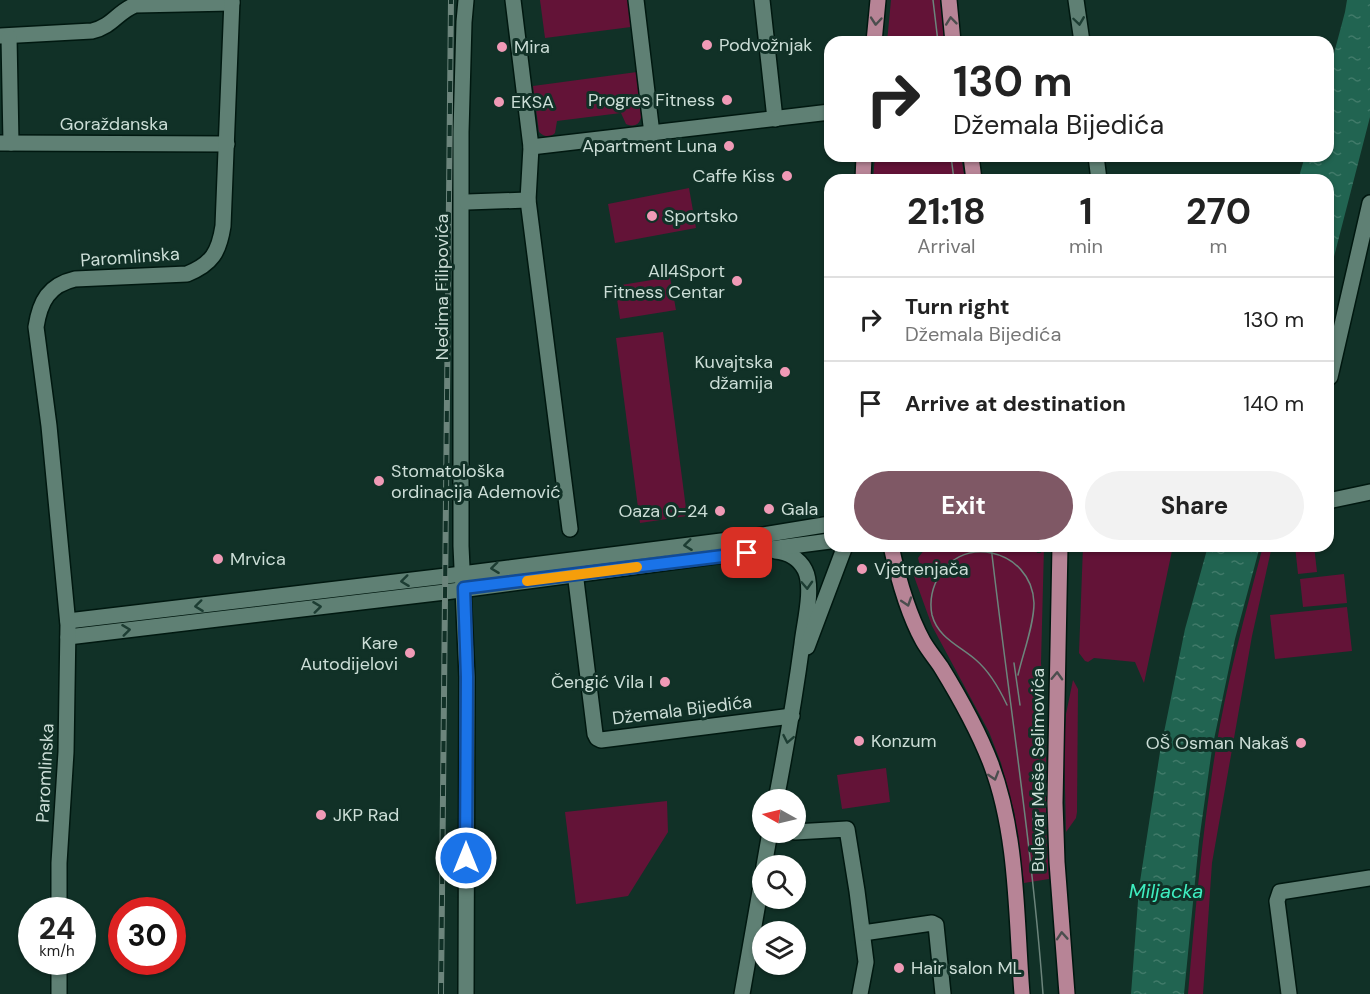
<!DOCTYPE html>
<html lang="en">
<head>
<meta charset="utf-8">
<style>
	body { margin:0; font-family:"DM Sans",sans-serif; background:#f2f2f2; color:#222; height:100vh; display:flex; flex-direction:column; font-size:22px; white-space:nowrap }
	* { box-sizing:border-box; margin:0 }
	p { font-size:20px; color:#767676 }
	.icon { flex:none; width:33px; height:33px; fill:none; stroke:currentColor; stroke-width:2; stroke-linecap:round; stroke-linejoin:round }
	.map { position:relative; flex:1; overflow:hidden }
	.sheet { position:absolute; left:824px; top:174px; width:510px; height:378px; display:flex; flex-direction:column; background:#fff; border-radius:18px; box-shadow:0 2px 4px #0004 }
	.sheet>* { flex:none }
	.guide { position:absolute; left:824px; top:36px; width:510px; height:126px; border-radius:18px; box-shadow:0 2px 4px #0004; background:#fff; color:#222; overflow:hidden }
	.needle { width:39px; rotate:278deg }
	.tools { position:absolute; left:752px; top:789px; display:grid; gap:12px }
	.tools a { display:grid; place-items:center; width:54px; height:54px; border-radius:50%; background:#fff; box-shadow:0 2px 4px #0004; font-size:30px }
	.speed { position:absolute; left:18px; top:897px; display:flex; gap:12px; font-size:30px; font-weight:700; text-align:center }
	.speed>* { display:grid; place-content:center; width:78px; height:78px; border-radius:50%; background:#fff; box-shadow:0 2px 4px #0004; line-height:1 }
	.speed small { font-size:15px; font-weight:400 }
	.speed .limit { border:9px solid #d22; background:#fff; color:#111 }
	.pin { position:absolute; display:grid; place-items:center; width:51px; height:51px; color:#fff; margin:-26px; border-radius:12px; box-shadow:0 3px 9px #0006 }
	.me { position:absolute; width:66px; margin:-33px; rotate:0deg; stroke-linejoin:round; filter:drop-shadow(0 0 4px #0008) }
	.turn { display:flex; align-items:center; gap:21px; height:126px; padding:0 30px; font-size:27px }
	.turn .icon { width:78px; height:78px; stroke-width:2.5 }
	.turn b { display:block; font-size:42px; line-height:51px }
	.eta { display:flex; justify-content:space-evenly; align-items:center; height:102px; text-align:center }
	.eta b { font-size:36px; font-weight:700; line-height:42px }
	.button { display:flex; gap:12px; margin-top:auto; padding:12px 30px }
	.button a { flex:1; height:69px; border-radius:36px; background:#7f5865; color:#fff; font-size:24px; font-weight:700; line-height:69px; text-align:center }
	.button a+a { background:#f2f2f2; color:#222 }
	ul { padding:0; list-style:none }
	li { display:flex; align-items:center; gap:18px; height:84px; padding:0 30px; border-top:2px solid #e0e0e0 }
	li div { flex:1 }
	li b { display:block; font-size:22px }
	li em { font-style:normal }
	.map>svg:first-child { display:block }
</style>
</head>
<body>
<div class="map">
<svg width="1370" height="994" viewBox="0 0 1370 994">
	<defs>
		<pattern id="water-ripples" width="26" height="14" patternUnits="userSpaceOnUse" patternTransform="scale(1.5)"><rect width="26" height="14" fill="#216451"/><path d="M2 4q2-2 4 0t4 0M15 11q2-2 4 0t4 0" fill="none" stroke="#407a69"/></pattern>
	</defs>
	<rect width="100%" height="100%" fill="#113127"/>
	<!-- green -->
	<g fill="#631337">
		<path d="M540,0h88l3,27 -86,11z"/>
		<path d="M891,0h49l5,42h-58z"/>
		<path d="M637,72c2,13 15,63 -11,52l-5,-11 -64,8 -2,12c-5,5 -11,4 -16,-1l-6,-46z"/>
		<path d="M875,156h86l4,24h-92z"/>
		<path d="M689,188l7,40 -81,15 -7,-39z"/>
		<path d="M670,277l6,33 -56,9 -5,-33z"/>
		<path d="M663,332l24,184 -47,7 -24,-185z"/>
		<path d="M951,546h84l2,7h4l1,-6h2l-3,116 5,73v89l3,54 -25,4 -10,-72 -13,-48 -12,-31 -57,-106 -21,-58 9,-2 -2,-8 7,-9z"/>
		<path d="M1083,546h90l-29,137 -9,-21 -41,-4 -6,4 -3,-1 -6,-8z"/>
		<path d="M1263,546h9l-20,90 -40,227 -9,131h-15c7,-80 14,-160 27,-240 11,-70 30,-139 48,-208z"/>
		<path d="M1295,546h19l3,26 -19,2z"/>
		<path d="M1344,574l3,29 -44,4 -3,-28z"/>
		<path d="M1347,607l5,44 -77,8 -5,-44z"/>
		<path d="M1073,680l5,9 -1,123 -1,6 -10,14 -2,-88 2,-30z"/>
		<path d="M886,768l4,34 -48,7 -5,-34z"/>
		<path d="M667,801l1,31 -40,64 -52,8 -11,-92z"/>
	</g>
	<!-- water -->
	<g fill="url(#water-ripples)">
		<path d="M1347,0h23v117l-42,163v-100h-30l7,-24h23v-80l17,-64z"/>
		<path d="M1208,546h52l-25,93 -23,110 -13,92 -15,153h-53l8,-106 21,-136 25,-123z"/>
	</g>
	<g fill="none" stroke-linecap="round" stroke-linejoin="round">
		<defs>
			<g id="minor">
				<path d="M466,0l-2,22 -3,110v414l6,131 -1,317"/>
				<path d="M513,0l18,147 -3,53 42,329"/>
				<path d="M636,0l16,134"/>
				<path d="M762,0l13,119"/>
				<path d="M1076,0l6,42"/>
				<path d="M0,36l92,-5c21,-5 25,-19 43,-26l97,-2"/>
				<path d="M9,37l2,106"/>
				<path d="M0,143l227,1"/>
				<path d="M531,147l299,-35"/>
				<path d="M1096,156l3,24"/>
				<path d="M467,202l61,-2"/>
				<path d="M1330,377l40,-174"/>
				<path d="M1328,501l42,-9"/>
				<path d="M775,551c12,1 24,7 30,19 9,18 -1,54 -3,74 -7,52 -16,104 -26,156"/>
				<path d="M574,564l21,170 2,4 4,2 191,-24"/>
				<path d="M68,621l378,-45 299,-38 85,-14"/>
				<path d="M68,637l377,-45 385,-51"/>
				<path d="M807,647l38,-101"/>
				<path d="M795,832l52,-3 10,62 9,71 -6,32"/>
				<path d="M764,866l6,-34"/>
				<path d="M59,910v-47l7,-111 2,-127 -19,-199 -13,-99c4,-26 13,-42 39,-48l112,-5c25,-10 32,-22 36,-48l9,-226"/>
				<path d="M863,933l69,-10 4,2 7,69"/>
				<path d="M59,994v-32"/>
				<path d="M742,994l20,-114"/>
				<path d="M1289,994l-12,-93 3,-9 90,-14"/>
			</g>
			<g id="major">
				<path d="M949,0l4,42"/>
				<path d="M874,42l4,-42"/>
				<path d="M971,156l3,24"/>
				<path d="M863,180l1,-24"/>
				<path d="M891,546c7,32 16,66 32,95 5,9 12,17 18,26 19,31 37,63 50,97 27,71 25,155 31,230"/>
				<path d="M1060,546l-5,257 2,59 10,132"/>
			</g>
		</defs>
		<!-- minor casing -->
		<use href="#minor" stroke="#001810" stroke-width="18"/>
		<!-- major casing -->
		<use href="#major" stroke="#001810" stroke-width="18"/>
		<!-- minor -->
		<use href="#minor" stroke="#5f8074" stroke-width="15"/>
		<!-- major -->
		<use href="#major" stroke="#b78496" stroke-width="15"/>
		<!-- tram -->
		<g stroke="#6c857c" stroke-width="1.5">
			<path d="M933,0l5,42"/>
			<path d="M951,156l3,24"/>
			<path d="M991,546c17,149 41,298 52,448"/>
			<path d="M1014,663l6,42"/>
			<path d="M1007,705c-8,-17 -17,-33 -31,-45 -16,-14 -38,-22 -44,-45 -2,-10 -1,-21 3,-31 21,-53 97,-36 99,19 0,22 -11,50 -16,72"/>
			<path d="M1033,818l6,48"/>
		</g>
		<defs>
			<path id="rail" d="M441,994l10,-994"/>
		</defs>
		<!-- rail casing -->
		<use href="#rail" stroke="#6c857c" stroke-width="6"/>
		<!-- rail -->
		<use href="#rail" stroke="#113127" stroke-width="4" stroke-dasharray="11" stroke-linecap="butt"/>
	</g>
	<!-- one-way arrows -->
	<defs><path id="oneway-chevron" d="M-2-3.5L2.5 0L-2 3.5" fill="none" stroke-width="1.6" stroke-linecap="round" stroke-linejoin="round" transform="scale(1.5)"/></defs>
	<g stroke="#4b4e4e">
		<use href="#oneway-chevron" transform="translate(876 21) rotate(95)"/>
		<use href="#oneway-chevron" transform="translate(951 21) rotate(-96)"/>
		<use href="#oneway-chevron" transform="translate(907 602) rotate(72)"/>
		<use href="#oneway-chevron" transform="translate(1057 676) rotate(-88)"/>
		<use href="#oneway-chevron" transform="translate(994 776) rotate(73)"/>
		<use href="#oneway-chevron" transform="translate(1062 936) rotate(-94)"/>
	</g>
	<g stroke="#1d3d33">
		<use href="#oneway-chevron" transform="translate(1079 21) rotate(82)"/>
		<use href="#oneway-chevron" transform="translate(688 545) rotate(173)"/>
		<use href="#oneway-chevron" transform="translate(495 568) rotate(173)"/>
		<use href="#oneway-chevron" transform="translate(405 581) rotate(173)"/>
		<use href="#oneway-chevron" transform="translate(807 585) rotate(87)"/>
		<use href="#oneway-chevron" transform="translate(199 606) rotate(173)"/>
		<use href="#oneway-chevron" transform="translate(317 607) rotate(-7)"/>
		<use href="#oneway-chevron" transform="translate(126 630) rotate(-7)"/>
		<use href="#oneway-chevron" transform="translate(788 739) rotate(101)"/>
	</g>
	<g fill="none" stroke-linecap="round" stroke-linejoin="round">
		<defs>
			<path id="route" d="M466,858l1,-181 -3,-89 283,-35"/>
		</defs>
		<!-- route casing -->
		<use href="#route" stroke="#114b97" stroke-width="15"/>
		<!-- route -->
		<use href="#route" stroke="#1a73e8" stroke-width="10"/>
		<!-- slow -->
		<path stroke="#f59e0b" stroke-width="10" d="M527,581l110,-14"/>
	</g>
	<!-- markers -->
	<g fill="#f09ab6" stroke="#113127" stroke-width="2">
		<circle cx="707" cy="45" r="6"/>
		<circle cx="502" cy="47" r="6"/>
		<circle cx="727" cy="100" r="6"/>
		<circle cx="499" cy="102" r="6"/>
		<circle cx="729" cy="146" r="6"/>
		<circle cx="787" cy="176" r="6"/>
		<circle cx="652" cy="216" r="6"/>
		<circle cx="737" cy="281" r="6"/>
		<circle cx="785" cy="372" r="6"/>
		<circle cx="379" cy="481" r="6"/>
		<circle cx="769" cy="509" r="6"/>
		<circle cx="720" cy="511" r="6"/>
		<circle cx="218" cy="559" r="6"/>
		<circle cx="862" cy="569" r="6"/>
		<circle cx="410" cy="653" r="6"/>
		<circle cx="665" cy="682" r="6"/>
		<circle cx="859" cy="741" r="6"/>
		<circle cx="1301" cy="743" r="6"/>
		<circle cx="321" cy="815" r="6"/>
		<circle cx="899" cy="968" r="6"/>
	</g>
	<g text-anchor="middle" stroke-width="6" stroke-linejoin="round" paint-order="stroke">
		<!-- poi labels -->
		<g font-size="18" fill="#ccded7" stroke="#113127" text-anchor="start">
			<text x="719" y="51">Podvožnjak</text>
			<text x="514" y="53">Mira</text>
			<text x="715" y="106" text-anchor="end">Progres Fitness</text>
			<text x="511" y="108">EKSA</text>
			<text x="717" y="152" text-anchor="end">Apartment Luna</text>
			<text x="775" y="182" text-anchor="end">Caffe Kiss</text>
			<text x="664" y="222">Sportsko</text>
			<text x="725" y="277" text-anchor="end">All4Sport<tspan x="725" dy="21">Fitness Centar</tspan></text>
			<text x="773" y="368" text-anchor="end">Kuvajtska<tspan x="773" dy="21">džamija</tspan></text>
			<text x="391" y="477">Stomatološka<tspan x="391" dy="21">ordinacija Ademović</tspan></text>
			<text x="781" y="515">Gala</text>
			<text x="708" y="517" text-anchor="end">Oaza 0-24</text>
			<text x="230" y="565">Mrvica</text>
			<text x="874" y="575">Vjetrenjača</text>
			<text x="398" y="649" text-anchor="end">Kare<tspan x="398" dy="21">Autodijelovi</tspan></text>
			<text x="653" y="688" text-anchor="end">Čengić Vila I</text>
			<text x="871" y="747">Konzum</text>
			<text x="1289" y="749" text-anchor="end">OŠ Osman Nakaš</text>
			<text x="333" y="821">JKP Rad</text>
			<text x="911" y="974">Hair salon ML</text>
		</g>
		<!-- street labels -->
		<g font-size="18" fill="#ccded7" stroke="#113127">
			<text x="114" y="130">Goraždanska</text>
			<text transform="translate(130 257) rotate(-4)" y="6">Paromlinska</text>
			<text transform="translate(442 287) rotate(-90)" y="6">Nedima Filipovića</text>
			<text transform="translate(682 710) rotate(-7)" y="6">Džemala Bijedića</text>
			<text transform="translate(1038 770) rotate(-90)" y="6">Bulevar Meše Selimovića</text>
			<text transform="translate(45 773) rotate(-87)" y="6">Paromlinska</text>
		</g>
		<!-- water labels -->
		<g font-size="20" font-style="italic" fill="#3eeec0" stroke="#113127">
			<text x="1166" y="898">Miljacka</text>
		</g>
	</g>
</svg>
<div class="tools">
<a><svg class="needle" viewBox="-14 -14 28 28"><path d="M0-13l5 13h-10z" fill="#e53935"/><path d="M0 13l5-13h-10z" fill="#767676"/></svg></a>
<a><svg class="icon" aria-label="search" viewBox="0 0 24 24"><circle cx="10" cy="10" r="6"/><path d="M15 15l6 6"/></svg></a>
<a><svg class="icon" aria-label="layers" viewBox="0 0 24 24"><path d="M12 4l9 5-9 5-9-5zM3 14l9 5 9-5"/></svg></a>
</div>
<div class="speed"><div>24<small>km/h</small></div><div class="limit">30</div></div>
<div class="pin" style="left:747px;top:553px;background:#d93025"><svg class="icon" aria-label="arrive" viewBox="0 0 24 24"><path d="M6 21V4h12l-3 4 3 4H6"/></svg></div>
<svg class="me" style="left:466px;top:858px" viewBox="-20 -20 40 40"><circle r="17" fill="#1a73e8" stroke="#fff" stroke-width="3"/><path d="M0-11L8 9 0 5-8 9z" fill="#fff"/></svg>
<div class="guide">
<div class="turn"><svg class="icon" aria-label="right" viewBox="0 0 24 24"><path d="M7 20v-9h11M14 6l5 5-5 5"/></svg><div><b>130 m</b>Džemala Bijedića</div></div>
</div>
<section class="sheet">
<div class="eta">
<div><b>21:18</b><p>Arrival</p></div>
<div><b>1</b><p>min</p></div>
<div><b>270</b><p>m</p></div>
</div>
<ul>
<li><svg class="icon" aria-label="right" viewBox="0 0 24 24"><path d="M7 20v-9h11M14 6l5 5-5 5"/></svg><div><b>Turn right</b><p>Džemala Bijedića</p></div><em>130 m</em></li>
<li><svg class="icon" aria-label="arrive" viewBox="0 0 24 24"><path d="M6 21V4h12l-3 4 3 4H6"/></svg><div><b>Arrive at destination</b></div><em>140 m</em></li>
</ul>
<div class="button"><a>Exit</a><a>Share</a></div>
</section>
</div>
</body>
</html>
